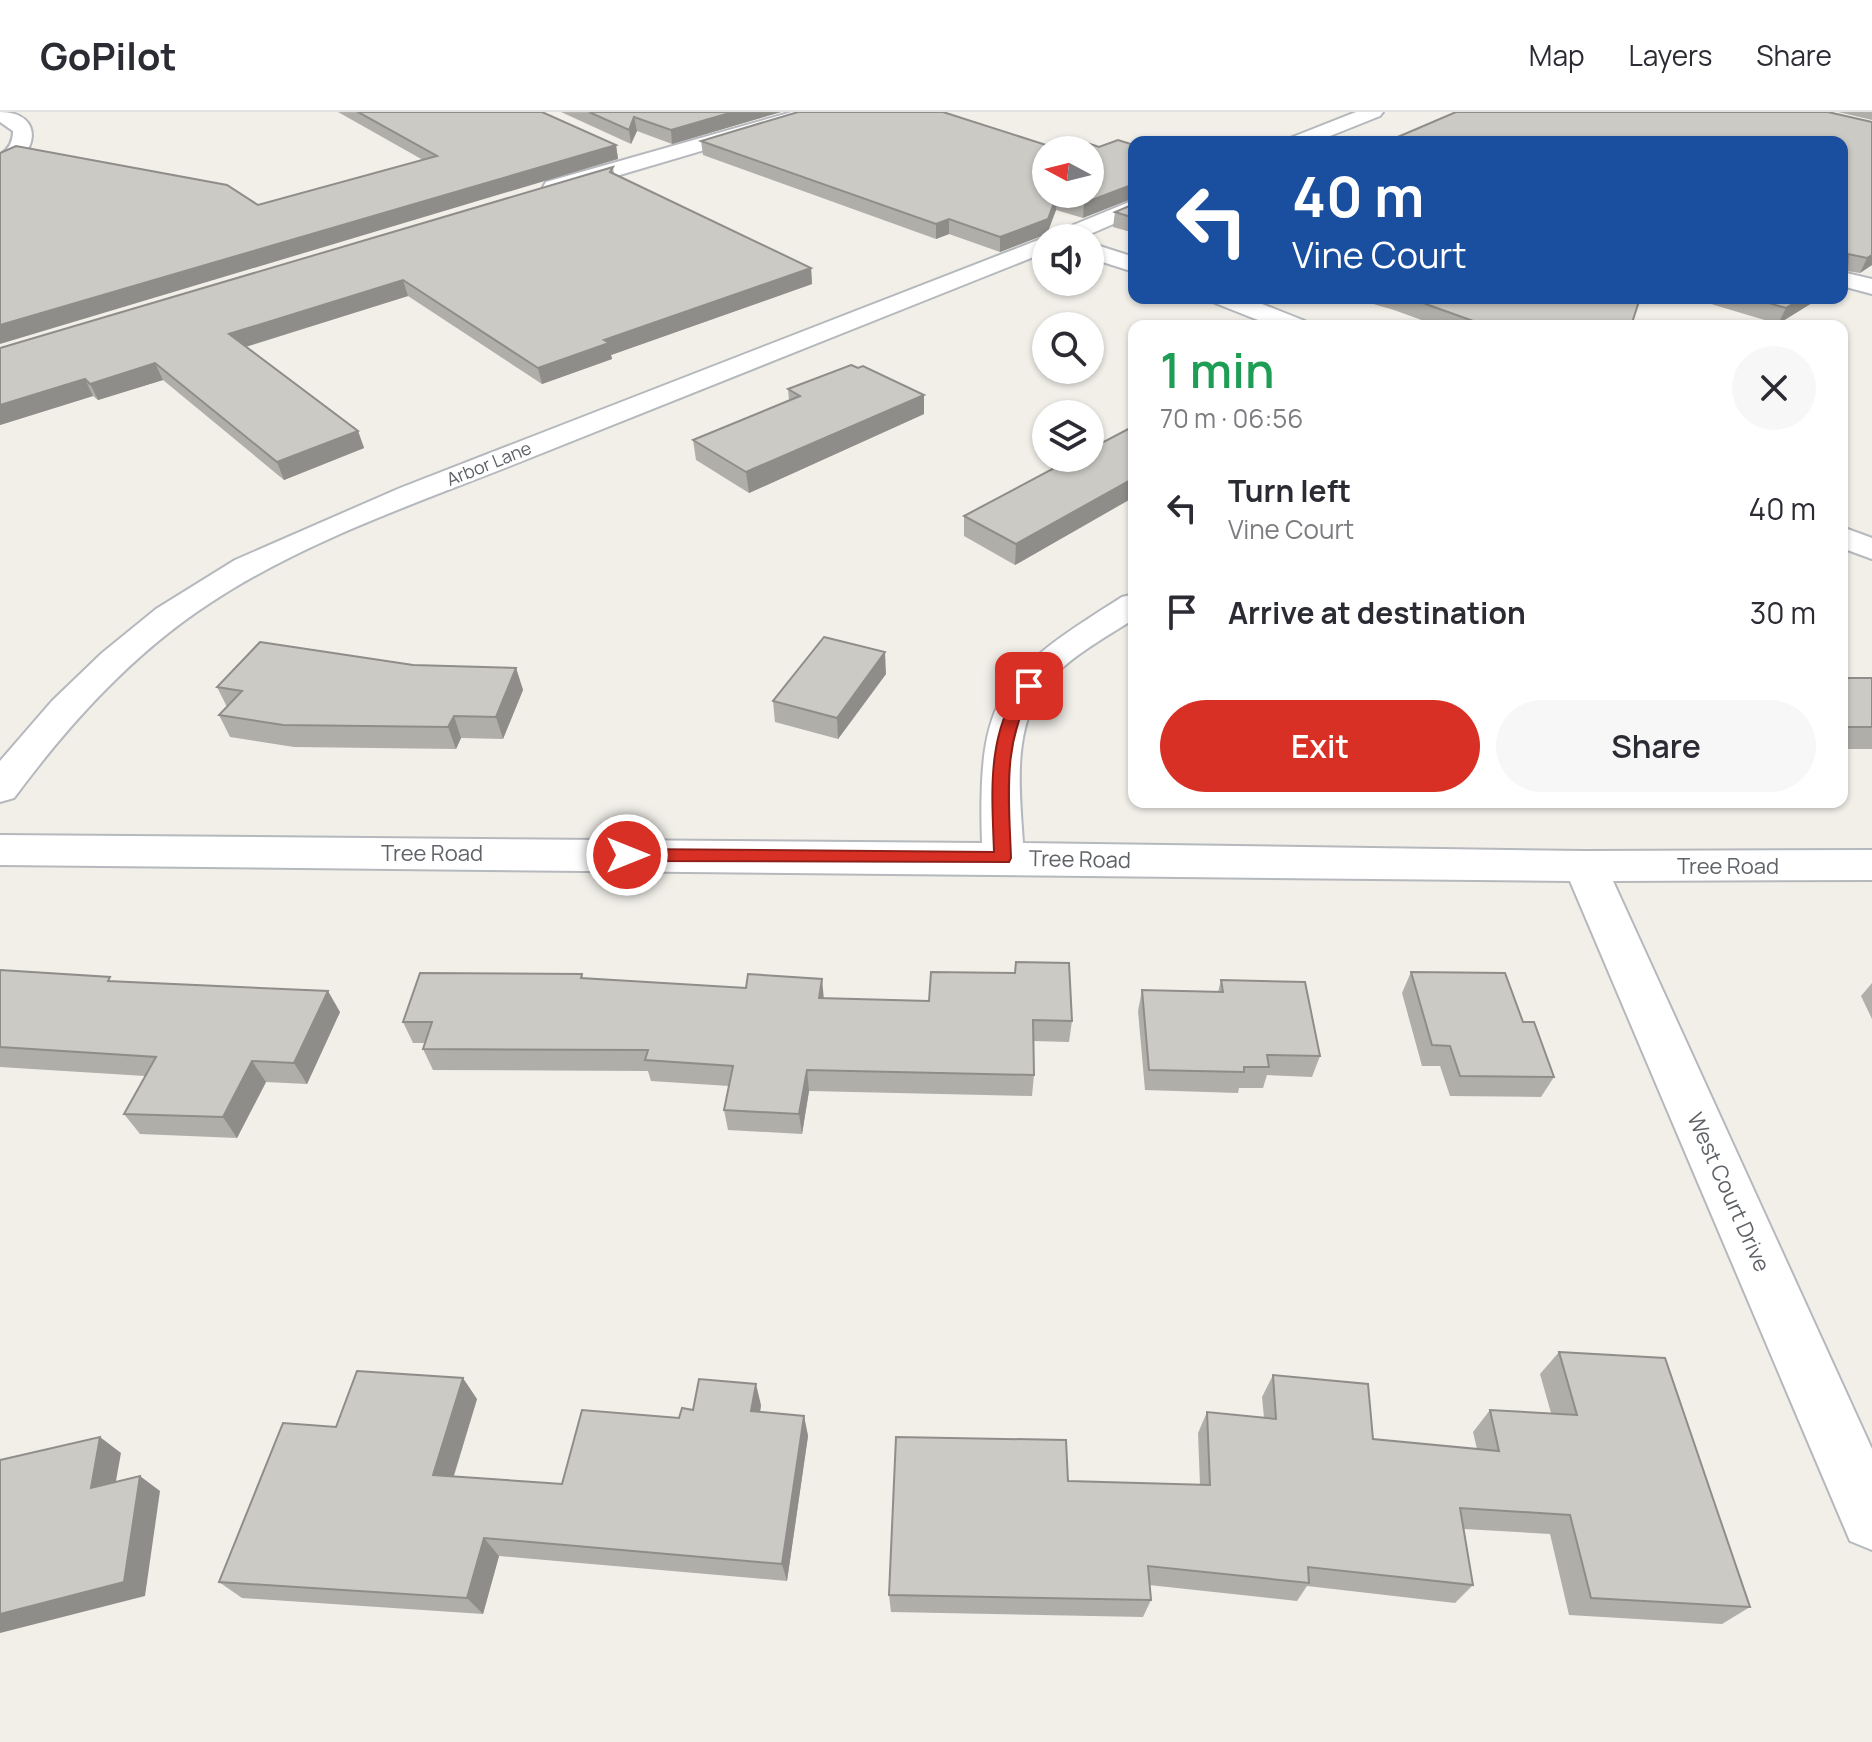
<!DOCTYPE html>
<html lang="en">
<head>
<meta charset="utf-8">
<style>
	body { margin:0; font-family:Manrope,sans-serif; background:#f7f7f7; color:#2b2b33; height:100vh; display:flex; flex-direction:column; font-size:30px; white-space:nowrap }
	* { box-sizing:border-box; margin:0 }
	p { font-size:26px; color:#7c7c81 }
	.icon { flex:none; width:44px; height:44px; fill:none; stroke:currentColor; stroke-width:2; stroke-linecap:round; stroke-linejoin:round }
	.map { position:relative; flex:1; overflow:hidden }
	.panel { position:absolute; left:1128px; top:208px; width:720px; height:488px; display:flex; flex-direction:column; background:#fff; border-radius:16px; box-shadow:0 2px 6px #0004 }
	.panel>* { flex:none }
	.guide { position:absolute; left:1128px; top:24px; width:720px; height:168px; border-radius:16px; box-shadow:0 2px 6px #0004; background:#1a4fa0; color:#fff; overflow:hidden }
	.needle { width:52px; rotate:277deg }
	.controls { position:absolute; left:1032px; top:24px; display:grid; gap:16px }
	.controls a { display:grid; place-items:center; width:72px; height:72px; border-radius:50%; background:#fff; box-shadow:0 2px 6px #0004; font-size:40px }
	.pin { position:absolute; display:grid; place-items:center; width:68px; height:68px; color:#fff; margin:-34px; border-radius:16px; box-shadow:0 4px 12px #0006 }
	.me { position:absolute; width:88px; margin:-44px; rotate:90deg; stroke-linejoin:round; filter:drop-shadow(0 0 6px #0008) }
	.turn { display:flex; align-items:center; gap:28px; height:168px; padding:0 32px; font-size:36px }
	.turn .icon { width:104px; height:104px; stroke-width:2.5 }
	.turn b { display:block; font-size:56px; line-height:68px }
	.round { display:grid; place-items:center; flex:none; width:84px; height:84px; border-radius:42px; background:#f7f7f7 }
	.head { display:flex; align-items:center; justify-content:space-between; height:136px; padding:0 32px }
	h1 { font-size:48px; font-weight:600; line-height:60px; color:#1e9e55 }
	.action { display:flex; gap:16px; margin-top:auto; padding:16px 32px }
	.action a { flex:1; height:92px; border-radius:48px; background:#d93025; color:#fff; font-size:32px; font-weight:600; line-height:92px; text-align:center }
	.action a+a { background:#f7f7f7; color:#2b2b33 }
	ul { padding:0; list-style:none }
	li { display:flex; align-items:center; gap:24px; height:104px; padding:0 32px }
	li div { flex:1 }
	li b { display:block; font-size:30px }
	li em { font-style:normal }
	header { display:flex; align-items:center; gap:48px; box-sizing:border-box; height:112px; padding:0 40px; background:#fff; border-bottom:2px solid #e1e1e2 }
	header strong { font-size:38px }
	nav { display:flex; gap:44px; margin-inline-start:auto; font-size:28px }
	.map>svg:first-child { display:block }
</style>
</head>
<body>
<header>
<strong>GoPilot</strong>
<nav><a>Map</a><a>Layers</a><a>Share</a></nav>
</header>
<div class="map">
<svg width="1872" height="1630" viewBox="0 0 1872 1630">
	<rect width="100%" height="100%" fill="#f1efe8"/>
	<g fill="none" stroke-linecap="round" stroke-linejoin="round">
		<defs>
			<g id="street">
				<path d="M0,0c46,0 39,47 0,57v-14c9,-6 13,-13 13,-24l-13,-9z"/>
				<path d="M792,0h31l-3,4 -258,76h-16l-3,-5 3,-5z"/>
				<path d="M1356,0h27l-3,4 -65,26h-28l3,-4z"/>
				<path d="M1134,88v15l-53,23h-31l4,-5z"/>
				<path d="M1046,125l4,1h-4v14c-170,68 -341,136 -511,204 -109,44 -226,82 -325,147 -78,51 -141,121 -196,195l-14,4v-41l52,-60 50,-48 54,-44 79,-49 165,-72z"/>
				<path d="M1090,131l44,14v15l-44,-14z"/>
				<path d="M1842,160l30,7v15l-30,-8z"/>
				<path d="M1212,186h35l58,23 4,5h-36l-58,-23z"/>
				<path d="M1842,415l30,11v21l-30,-11z"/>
				<path d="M1134,482v25c-31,20 -71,41 -93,72 -29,43 -21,104 -18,152l562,8 287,-1v30l-259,1 259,568v101l-22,-9 -280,-660 -1570,-16v-30l982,8c-5,-149 18,-169 140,-246z"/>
			</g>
		</defs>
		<!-- street casing -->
		<use href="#street" stroke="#b5b8bc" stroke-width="4"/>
		<!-- street -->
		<use href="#street" fill="#fff" fill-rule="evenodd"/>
	</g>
	<!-- wall -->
	<g fill="#afaea9">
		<path d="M338,0h204l74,33 2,14 -360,46 165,-45z"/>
		<path d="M561,0h220l-109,32 -35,-13 -6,13z"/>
		<path d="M1828,0l44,153 -12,8 -13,-2z"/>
		<path d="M1838,0h34v8z"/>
		<path d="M701,29l348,5 50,1 -16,71 -27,-8 -9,24 -47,18 -51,-18 -13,5 -233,-84z"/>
		<path d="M613,55l1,7 197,94 1,16 -201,71 1,4 -70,25 -134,-88 -162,51 112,84 6,17 -80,32 -121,-100 -65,20 -5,-4 -93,29v-77z"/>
		<path d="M1134,92v29l-21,-6 2,-15z"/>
		<path d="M1353,186h287l-9,28h-193l-44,-16z"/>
		<path d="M1691,186h129l-42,26z"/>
		<path d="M858,256l66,27v19l-175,79 -53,-33 -3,-20 96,-40 -1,-11z"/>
		<path d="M1134,314v71l-119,68 -51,-29v-20z"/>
		<path d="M413,553l103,3 7,22 -20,49 -42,-1 -5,11 -162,-2 -64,-10 -11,-22 8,-8 -10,-20z"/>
		<path d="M886,562l-48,65 -63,-17 -2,-21z"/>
		<rect x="1842" y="566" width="30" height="71"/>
		<path d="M1016,850l56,59 -3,21 -36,-1 1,34 -2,21 -223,-5 -7,43 -74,-4 -4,-20 5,-24 -78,-5 -3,-10 -215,-1 -10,-21 2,-6h-12l-10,-21 179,-48 1,4 241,20 105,3 86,-28z"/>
		<path d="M0,858l113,11 227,31 -33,72 -41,-2 -29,56 -97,-4 -16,-20 21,-38 -145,-9z"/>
		<path d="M1411,860l112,50 31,55 -13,20 -91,-1 -10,-30h-18l-20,-73z"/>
		<path d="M1221,868l99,76 -8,21 -45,-2 -4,13h-24l-1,5 -93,-3 -7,-79 4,-21 76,2z"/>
		<path d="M1872,871v36l-11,-23z"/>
		<path d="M1559,1240l191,255 -28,17 -153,-9 -19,-81 -86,-5 9,56 -18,18 -148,-17 -10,15 -148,-16 2,15 -8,17 -252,-5 -2,-17 179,-114 132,4 -2,-52 9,-21 57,6 -2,-21 11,-22 100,64 104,10 -4,-17 17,-22 61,3 -11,-39z"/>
		<path d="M477,1287l-23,77 108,8 131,-74 68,-5 -1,7 44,4 4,20 -21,145 -288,-25 -16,58 -241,-16 -23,-16 117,-155z"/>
	</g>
	<!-- shaded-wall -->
	<g fill="#8f8d8a">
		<path d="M733,0h48l-109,32 -1,-14z"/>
		<path d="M634,5l3,14 -6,13 -2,-14z"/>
		<path d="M616,33l2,14 -618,185v-19z"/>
		<path d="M1134,72v14l-51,20 1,-15z"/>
		<path d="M1057,83l-1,15 -9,24 -47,18v-15z"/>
		<path d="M949,107v15l-13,5v-15z"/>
		<path d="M1872,143v10l-12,8 7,-15z"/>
		<path d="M811,156l1,16 -201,71 1,4 -70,25 -4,-16 66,-28z"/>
		<path d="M403,168l5,16 -173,54 -6,-16z"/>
		<path d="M1802,186h18l-42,26 8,-16z"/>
		<path d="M155,251l8,17 -65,20 -8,-16z"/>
		<path d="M85,267l8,17 -93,29v-20z"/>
		<path d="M924,283v19l-175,79 -3,-21z"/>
		<path d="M358,319l6,17 -80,32 -7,-18z"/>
		<path d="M1134,366v19l-119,68 1,-21z"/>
		<path d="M885,540l1,22 -48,65 -1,-21z"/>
		<path d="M516,556l7,22 -20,49 -7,-22z"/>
		<path d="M454,604l7,22 -5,11 -8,-22z"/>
		<path d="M822,867l2,21 -5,-2z"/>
		<path d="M328,879l12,21 -33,72 -13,-21z"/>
		<path d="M252,949l14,21 -29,56 -14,-21z"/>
		<path d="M807,958l2,21 -7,43 -3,-20z"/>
		<path d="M463,1266l14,21 -29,95 -15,-19z"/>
		<path d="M756,1272l5,21 -4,27 -6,-21z"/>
		<path d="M804,1304l4,20 -21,145 -5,-17z"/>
		<path d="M100,1325l21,16 -9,50 -21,-15z"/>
		<path d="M140,1364l20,15 -15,105 -145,37v-19z"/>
		<path d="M484,1426l15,18 -16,58 -16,-16z"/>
	</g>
	<!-- building -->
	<g fill="#cccac5" stroke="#8f8d8a" stroke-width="2" fill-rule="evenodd">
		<path d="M358,0h184l74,33 -616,180v-172l16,-7 211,39 31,20 179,-49z"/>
		<path d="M589,0h144l-62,18 -37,-13 -5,13z"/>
		<path d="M798,0h145l106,34 23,-8 27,9 19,-7 16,5v39l-50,19 -27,-8 -9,24 -48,18 -51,-18 -13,5 -235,-83zM1046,38h44v44h-44z"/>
		<path d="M1456,0h372l44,10v133l-5,3 -19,-4 -1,16 -5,3v-131h-456z"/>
		<path d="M613,55l-3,5 201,96 -207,72 5,3 -71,25 -135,-88 -174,54 129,97 -81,31 -122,-99 -65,21 -5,-5 -85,26v-57z"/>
		<path d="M1134,92v14l-19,-6z"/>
		<path d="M1409,186h231l-9,28h-144z"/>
		<path d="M1751,186h51l-16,10z"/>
		<path d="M851,253l7,3 5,-2 61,29 -178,77 -53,-32 107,-44 -12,-7z"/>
		<path d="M1134,314v52l-118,66 -52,-28 109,-58h17v-9z"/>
		<path d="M824,525l61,15 -48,66 -64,-17z"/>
		<path d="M260,530l153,23 103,3 -20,49 -42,-1 -6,11 -165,-2 -64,-10 23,-24 -25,-4z"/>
		<rect x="1842" y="566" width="30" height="49"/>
		<path d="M1016,850l53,1 3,58 -39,-1 1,55 -227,-5 -8,44 -75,-4 9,-44 -88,-6 3,-10 -225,-1 9,-27h-29l17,-49 162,1 -1,4 165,10 2,-14 74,5 -3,19 110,3 2,-29 84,1z"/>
		<path d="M0,858l110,7 -2,4 220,10 -34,72 -42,-2 -29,56 -99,-3 32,-57 -156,-10z"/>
		<path d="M1411,860l94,1 18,49h11l20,55 -94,-1 -10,-30 -18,-1z"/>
		<path d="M1221,868l84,2 15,74 -53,-1 2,12h-25v5l-95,-2 -7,-80 81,2z"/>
		<path d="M1559,1240l106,6 85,249 -159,-9 -21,-83 -110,-7 13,77 -165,-18 1,16 -161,-17 3,34 -262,-5 7,-158 170,3 2,41 142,4 -3,-73 69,7 -3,-44 95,9 5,55 126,12 -9,-41 87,5z"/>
		<path d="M357,1259l106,7 -30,97 129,9 20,-74 97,8 3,-10 11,2 6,-31 57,5 -5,27 53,5 -22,148 -298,-26 -17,60 -248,-16 64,-159 53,4z"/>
		<path d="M100,1325l-9,51 49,-12 -16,106 -124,32v-154z"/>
	</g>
	<!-- route -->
	<path fill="#d93025" stroke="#8d1f18" stroke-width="2" d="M1029,569l7,5c-35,52 -27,112 -25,172l-2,4 -382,-1 -9,-6 9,-6 367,3c-2,-61 -8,-118 29,-170z"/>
	<g text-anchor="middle" stroke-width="6" stroke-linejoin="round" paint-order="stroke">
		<!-- far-street labels -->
		<g font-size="18" fill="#5f6368" stroke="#fff">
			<text transform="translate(489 352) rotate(-22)" y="6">Arbor Lane</text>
		</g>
		<!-- street labels -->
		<g font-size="22" fill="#5f6368" stroke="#fff">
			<text x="432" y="749">Tree Road</text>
			<text transform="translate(1080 747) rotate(1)" y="8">Tree Road</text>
			<text x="1728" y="762">Tree Road</text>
			<text transform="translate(1729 1080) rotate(66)" y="8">West Court Drive</text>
		</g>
	</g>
</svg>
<div class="controls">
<a><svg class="needle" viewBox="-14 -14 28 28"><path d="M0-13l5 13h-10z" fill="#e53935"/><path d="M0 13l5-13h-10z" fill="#7c7c81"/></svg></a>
<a><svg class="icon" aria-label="sound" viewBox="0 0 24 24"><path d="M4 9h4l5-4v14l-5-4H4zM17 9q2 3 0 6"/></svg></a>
<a><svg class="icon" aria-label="search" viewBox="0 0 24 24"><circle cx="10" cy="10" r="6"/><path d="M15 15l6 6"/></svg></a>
<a><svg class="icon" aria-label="layers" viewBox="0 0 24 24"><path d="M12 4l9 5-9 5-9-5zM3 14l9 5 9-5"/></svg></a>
</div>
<div class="pin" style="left:1029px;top:574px;background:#d93025"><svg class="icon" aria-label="arrive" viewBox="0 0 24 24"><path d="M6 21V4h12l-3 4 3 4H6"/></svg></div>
<svg class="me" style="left:627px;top:743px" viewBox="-20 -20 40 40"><circle r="17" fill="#d93025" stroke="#fff" stroke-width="3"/><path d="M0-11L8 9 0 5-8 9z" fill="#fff"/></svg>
<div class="guide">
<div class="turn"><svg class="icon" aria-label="left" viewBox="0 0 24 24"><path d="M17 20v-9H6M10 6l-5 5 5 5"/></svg><div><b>40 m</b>Vine Court</div></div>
</div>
<section class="panel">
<div class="head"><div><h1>1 min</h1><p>70 m · 06:56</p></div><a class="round"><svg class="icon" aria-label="close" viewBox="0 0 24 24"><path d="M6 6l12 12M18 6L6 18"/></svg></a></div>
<ul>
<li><svg class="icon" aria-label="left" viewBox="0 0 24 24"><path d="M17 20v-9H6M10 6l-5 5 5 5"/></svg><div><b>Turn left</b><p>Vine Court</p></div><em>40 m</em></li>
<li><svg class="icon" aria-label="arrive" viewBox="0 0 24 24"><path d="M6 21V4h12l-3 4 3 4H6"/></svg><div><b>Arrive at destination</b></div><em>30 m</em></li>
</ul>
<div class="action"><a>Exit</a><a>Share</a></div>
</section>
</div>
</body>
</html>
